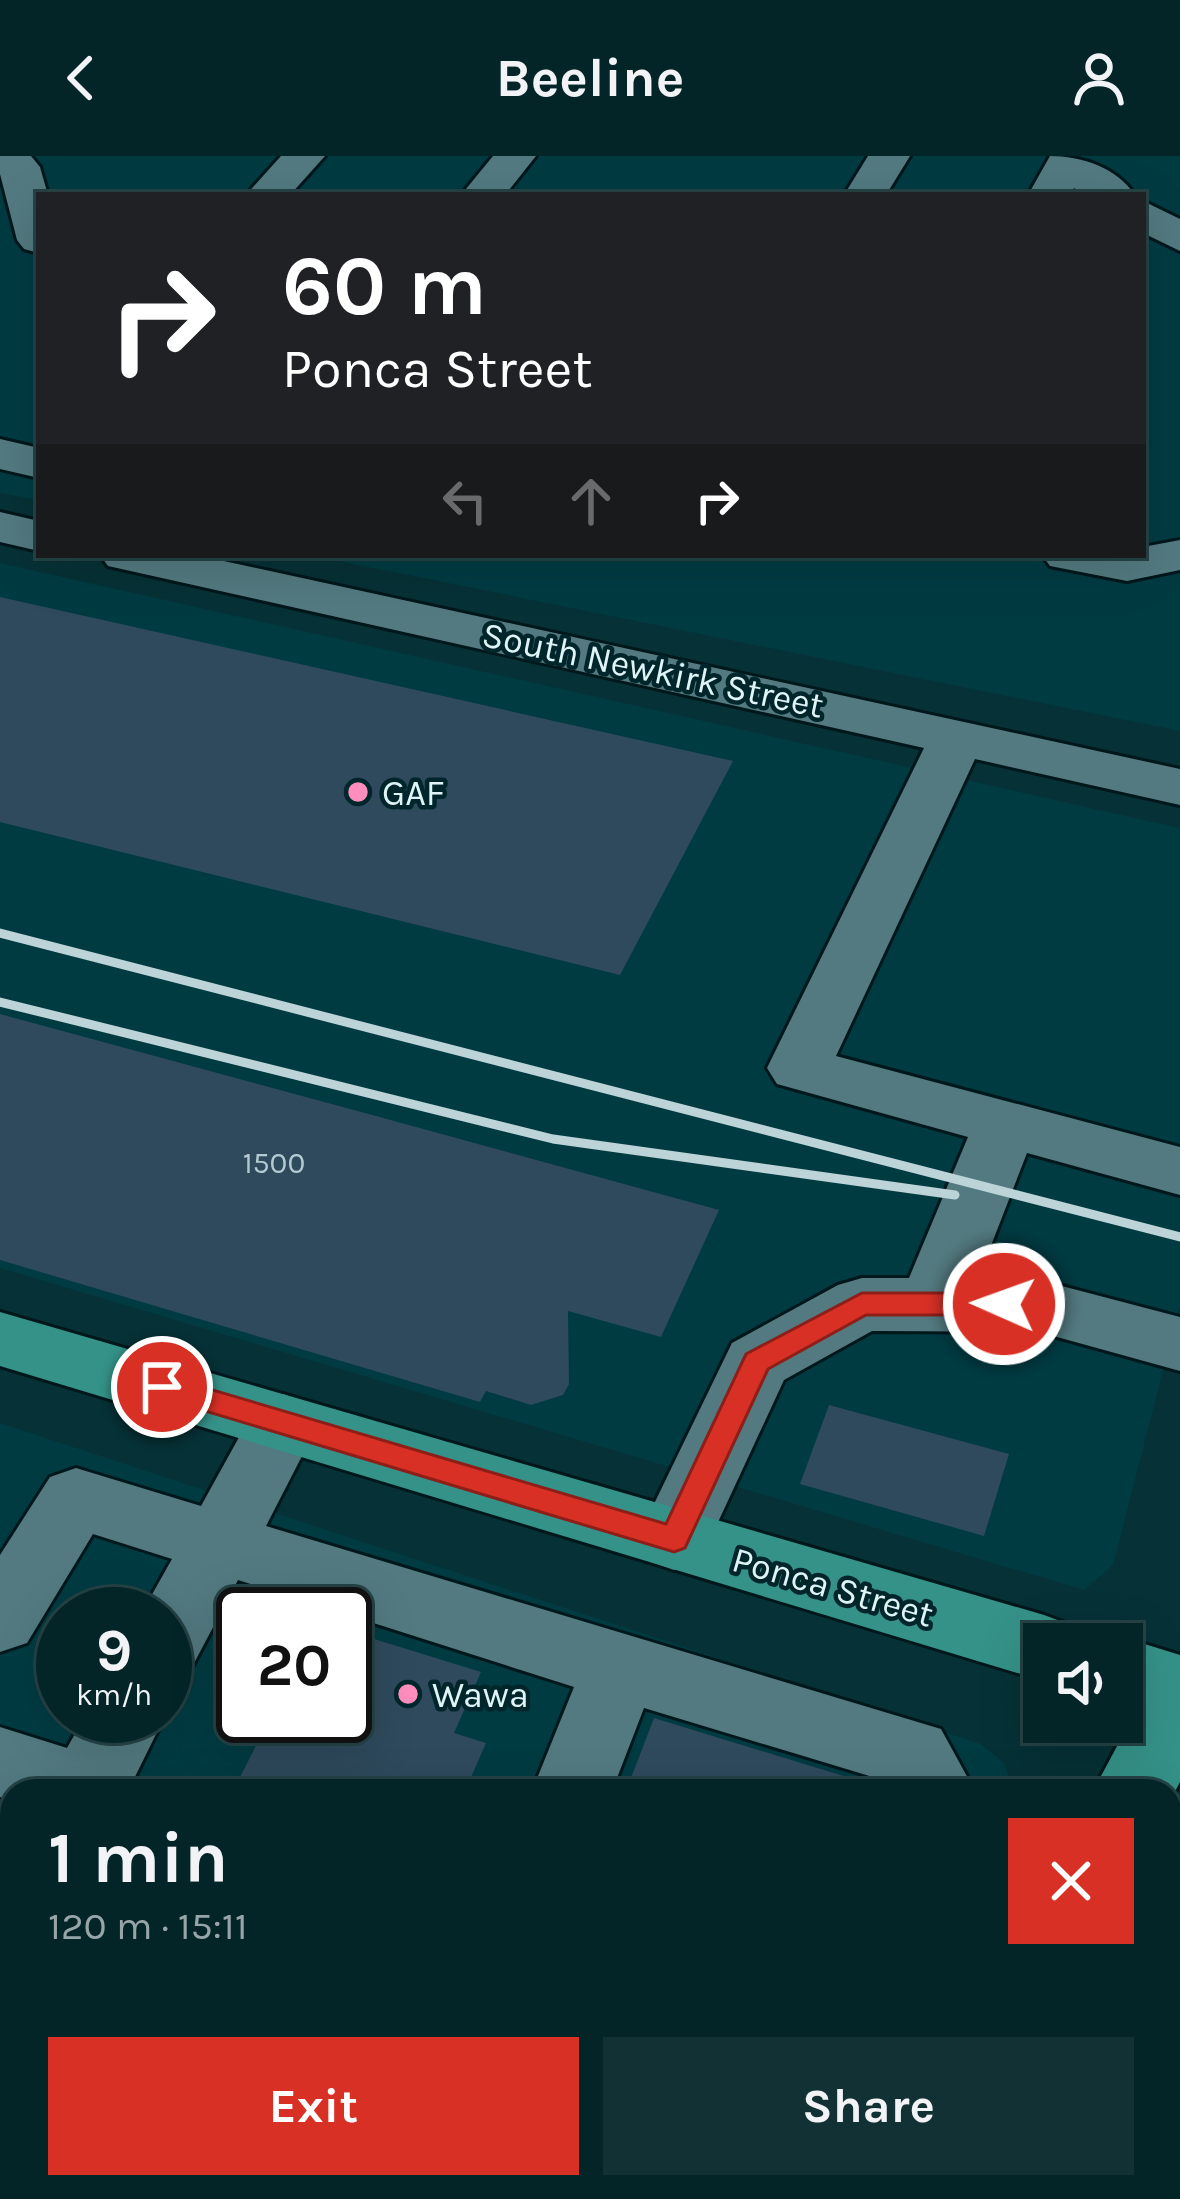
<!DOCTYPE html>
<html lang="en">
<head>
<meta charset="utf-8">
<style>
	body { margin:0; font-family:Karla,sans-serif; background:#123134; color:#f1f3f6; height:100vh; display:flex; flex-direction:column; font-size:45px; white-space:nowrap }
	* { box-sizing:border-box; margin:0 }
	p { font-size:39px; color:#97a5a8 }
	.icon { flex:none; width:66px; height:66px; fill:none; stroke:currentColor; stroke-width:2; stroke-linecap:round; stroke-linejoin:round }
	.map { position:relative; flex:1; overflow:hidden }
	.details { position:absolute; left:0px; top:1623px; width:1182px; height:420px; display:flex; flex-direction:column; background:#042528; border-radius:36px 36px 0 0; box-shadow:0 12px 48px #0002,0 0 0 3px #254245 }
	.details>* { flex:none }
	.banner { position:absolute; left:36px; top:36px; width:1110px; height:366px; border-radius:0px; box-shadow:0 12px 48px #0002,0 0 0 3px #254245; background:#202124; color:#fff; overflow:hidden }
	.controls { position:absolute; left:1023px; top:1467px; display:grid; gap:24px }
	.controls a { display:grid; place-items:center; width:120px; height:120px; border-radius:0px; background:#042528; box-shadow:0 12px 48px #0002,0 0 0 3px #254245; font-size:60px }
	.speed { position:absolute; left:36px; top:1431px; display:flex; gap:24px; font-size:60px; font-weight:700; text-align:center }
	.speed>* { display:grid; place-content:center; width:156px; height:156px; border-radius:50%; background:#042528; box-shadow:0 12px 48px #0002,0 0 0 3px #254245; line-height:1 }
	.speed small { font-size:30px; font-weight:400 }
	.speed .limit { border:6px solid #111; border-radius:18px; background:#fff; color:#111 }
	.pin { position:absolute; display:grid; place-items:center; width:102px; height:102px; color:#fff; margin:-51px; border:6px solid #fff; border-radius:50%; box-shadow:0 3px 12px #0007 }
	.me { position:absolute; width:132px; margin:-66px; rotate:272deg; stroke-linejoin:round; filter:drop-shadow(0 0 9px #0008) }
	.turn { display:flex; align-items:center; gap:42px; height:252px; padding:0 48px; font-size:54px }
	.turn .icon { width:156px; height:156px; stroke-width:2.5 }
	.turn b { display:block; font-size:84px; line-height:102px }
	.lanes { display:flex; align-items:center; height:114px; padding:0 48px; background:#0003; justify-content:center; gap:60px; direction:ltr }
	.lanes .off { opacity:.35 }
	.round { display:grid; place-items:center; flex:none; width:126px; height:126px; border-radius:0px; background:#123134 }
	.summary { display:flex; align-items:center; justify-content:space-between; height:204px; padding:0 48px }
	h1 { font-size:72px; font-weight:700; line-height:90px }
	.cta { display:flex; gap:24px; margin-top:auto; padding:24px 48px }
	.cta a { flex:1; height:138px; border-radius:0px; background:#d93025; color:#fff; font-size:48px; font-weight:700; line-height:138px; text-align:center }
	.cta a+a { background:#123134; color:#f1f3f6 }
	header { display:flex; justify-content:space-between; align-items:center; height:156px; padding:0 48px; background:#042528; font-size:54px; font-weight:700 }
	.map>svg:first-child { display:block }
</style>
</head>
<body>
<header><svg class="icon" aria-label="back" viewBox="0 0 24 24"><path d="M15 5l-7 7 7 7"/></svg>Beeline<svg class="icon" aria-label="person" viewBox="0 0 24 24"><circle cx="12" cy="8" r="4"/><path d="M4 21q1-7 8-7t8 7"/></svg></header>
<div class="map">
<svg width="1180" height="2043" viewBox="0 0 1180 2043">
	<rect width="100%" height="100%" fill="#063136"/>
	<!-- built -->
	<g fill="#003b42" fill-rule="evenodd">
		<path d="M0,0h1180v575l-871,-176h834v-360h-1104v305l-39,-7z"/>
		<path d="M0,407l1180,265v477l-67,260 -29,25 -1084,-322z"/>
		<path d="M0,1267l981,321 22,18 12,29h-1003v177l-12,-5zM63,1458h102v102h-102zM243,1458h102v102h-102z"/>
		<path d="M527,2031h389l-4,12h-174l-27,-10 -164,7z"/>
	</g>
	<!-- building -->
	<g fill="#2e4a5c">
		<path d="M0,441l733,164 -113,214 -620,-153z"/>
		<path d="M0,858l376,102 343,94 -58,127 -93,-26 1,73 -6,11 -32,10 -45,-14 -6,11 -480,-142z"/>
		<path d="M829,1249l180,49 -25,82 -184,-52z"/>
		<path d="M345,1474l136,42 -27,61 32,10 -21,48h-232l38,-75h74z"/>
		<path d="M654,1562l206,63 -1,10h-233z"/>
	</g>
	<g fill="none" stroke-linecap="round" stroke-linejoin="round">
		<defs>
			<g id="minor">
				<path d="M0,0h31l9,11 8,28h-9v58l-15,-4 -7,-9 -17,-66z"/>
				<path d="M281,0h44l-35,39h-44z"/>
				<path d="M493,0h43l-31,39h-44z"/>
				<path d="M868,0h42l-24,39h-42z"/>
				<path d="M1050,0c31,0 66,11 85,39h-50l-11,-7 -4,7h-42z"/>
				<path d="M1143,45l37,18v32l-37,-18z"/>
				<path d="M0,283l39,9v30l-39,-9z"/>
				<path d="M0,356l39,9v30l-39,-9z"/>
				<path d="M1180,384v30l-53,11 -77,-15 -8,-11h101v-8z"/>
				<path d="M100,399h96l984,214v36l-205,-46 -139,297 344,91v48l-153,-42 -49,126 61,1 141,37v54l-141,-39 -167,-1 -88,49 -84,181 -26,9 -26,-9 -11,-22 95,-196 106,-58 24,-7h47l59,-141 -191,-53 -10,-16 157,-320 -798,-178 -18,-4z"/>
				<path d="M283,1238l25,9 11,20 -53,103 675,203 34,62h-83l-6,-10 -242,-73 -32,83h-80l42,-104 -336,-107 -46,87 -27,10v-63h-24l31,-55 -79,-25 -66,109 -27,9v-97l50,-78 26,-9 125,38 57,-103z"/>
				<path d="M165,1559v1l-37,75h-116v11l-12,-5v-70l67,21 18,-32z"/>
			</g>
			<g id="major">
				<path d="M0,1156l1044,303 27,10 10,19h-37v37l-1044,-315z"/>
				<path d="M1122,1481l58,18v127l-10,19v-10h-77l44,-82 -15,-4v-61h-18z"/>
				<path d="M1180,1817v112l-10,4v-112z"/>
				<path d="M1170,2021l4,10 -4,12h-90l4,-12h86z"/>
				<path d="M951,2031h90l-2,12h-90z"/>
			</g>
			<g id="highway">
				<path d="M0,1930l12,5v88l-12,-5z"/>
				<path d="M91,2031h113l5,12h-113z"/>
			</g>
		</defs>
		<!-- minor casing -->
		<use href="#minor" stroke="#00171b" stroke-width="6"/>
		<!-- major casing -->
		<use href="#major" stroke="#00171b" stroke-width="6"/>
		<!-- highway casing -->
		<use href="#highway" stroke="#00171b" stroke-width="6"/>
		<!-- minor -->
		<use href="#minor" fill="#527a80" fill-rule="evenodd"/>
		<!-- major -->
		<use href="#major" fill="#359288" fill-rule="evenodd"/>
		<!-- highway -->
		<use href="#highway" fill="#21a28d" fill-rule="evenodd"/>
		<!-- rail -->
		<g stroke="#bcd4d8" stroke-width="9">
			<path d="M0,777l1180,304"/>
			<path d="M0,846l553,137 402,56"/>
		</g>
	</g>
	<!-- route -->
	<path fill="#d93025" stroke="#8d1f18" stroke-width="3" d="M862,1137h142l14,11 -14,11h-138l-98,54 -83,179 -11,4 -512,-154 -10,-3 -5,-8 5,-8 10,-4 504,149 80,-170z"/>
	<!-- markers -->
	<g fill="#fe8ebd" stroke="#00262c" stroke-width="4.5">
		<circle cx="358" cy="636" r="12"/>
		<circle cx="408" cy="1538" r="12"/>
	</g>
	<g text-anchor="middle" stroke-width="9" stroke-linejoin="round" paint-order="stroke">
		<!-- number labels -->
		<g font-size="30" fill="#b3cad0">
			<text x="274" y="1017">1500</text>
		</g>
		<!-- street labels -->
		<g font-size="36" fill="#dff4f7" stroke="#00262c">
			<text transform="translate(653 513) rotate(12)" y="13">South Newkirk Street</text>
			<text transform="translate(833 1430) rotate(16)" y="13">Ponca Street</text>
		</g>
		<!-- poi labels -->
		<g font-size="36" fill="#dff4f7" stroke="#00262c" text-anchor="start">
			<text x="382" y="649">GAF</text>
			<text x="432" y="1551">Wawa</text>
		</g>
	</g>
</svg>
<div class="controls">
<a><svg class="icon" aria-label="sound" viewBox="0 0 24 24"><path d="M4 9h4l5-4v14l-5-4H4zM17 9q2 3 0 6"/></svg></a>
</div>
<div class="speed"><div>9<small>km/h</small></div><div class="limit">20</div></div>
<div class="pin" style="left:162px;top:1231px;background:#d93025"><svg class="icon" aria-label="arrive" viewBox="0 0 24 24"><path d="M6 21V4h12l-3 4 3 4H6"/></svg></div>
<svg class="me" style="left:1004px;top:1148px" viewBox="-20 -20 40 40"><circle r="17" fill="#d93025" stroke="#fff" stroke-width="3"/><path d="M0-11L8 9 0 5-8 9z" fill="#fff"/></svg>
<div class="banner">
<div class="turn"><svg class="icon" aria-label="right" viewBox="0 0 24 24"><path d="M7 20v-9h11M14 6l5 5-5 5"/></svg><div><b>60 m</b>Ponca Street</div></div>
<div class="lanes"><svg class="icon off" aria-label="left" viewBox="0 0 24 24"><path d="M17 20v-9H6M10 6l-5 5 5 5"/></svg><svg class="icon off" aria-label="ahead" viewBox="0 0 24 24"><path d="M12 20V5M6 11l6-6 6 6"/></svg><svg class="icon" aria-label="right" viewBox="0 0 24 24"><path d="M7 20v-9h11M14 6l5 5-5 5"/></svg></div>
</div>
<section class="details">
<div class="summary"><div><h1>1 min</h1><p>120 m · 15:11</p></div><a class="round" style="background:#d93025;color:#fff"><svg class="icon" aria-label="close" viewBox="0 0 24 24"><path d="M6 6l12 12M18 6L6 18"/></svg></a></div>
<div class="cta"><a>Exit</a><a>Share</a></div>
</section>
</div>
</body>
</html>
